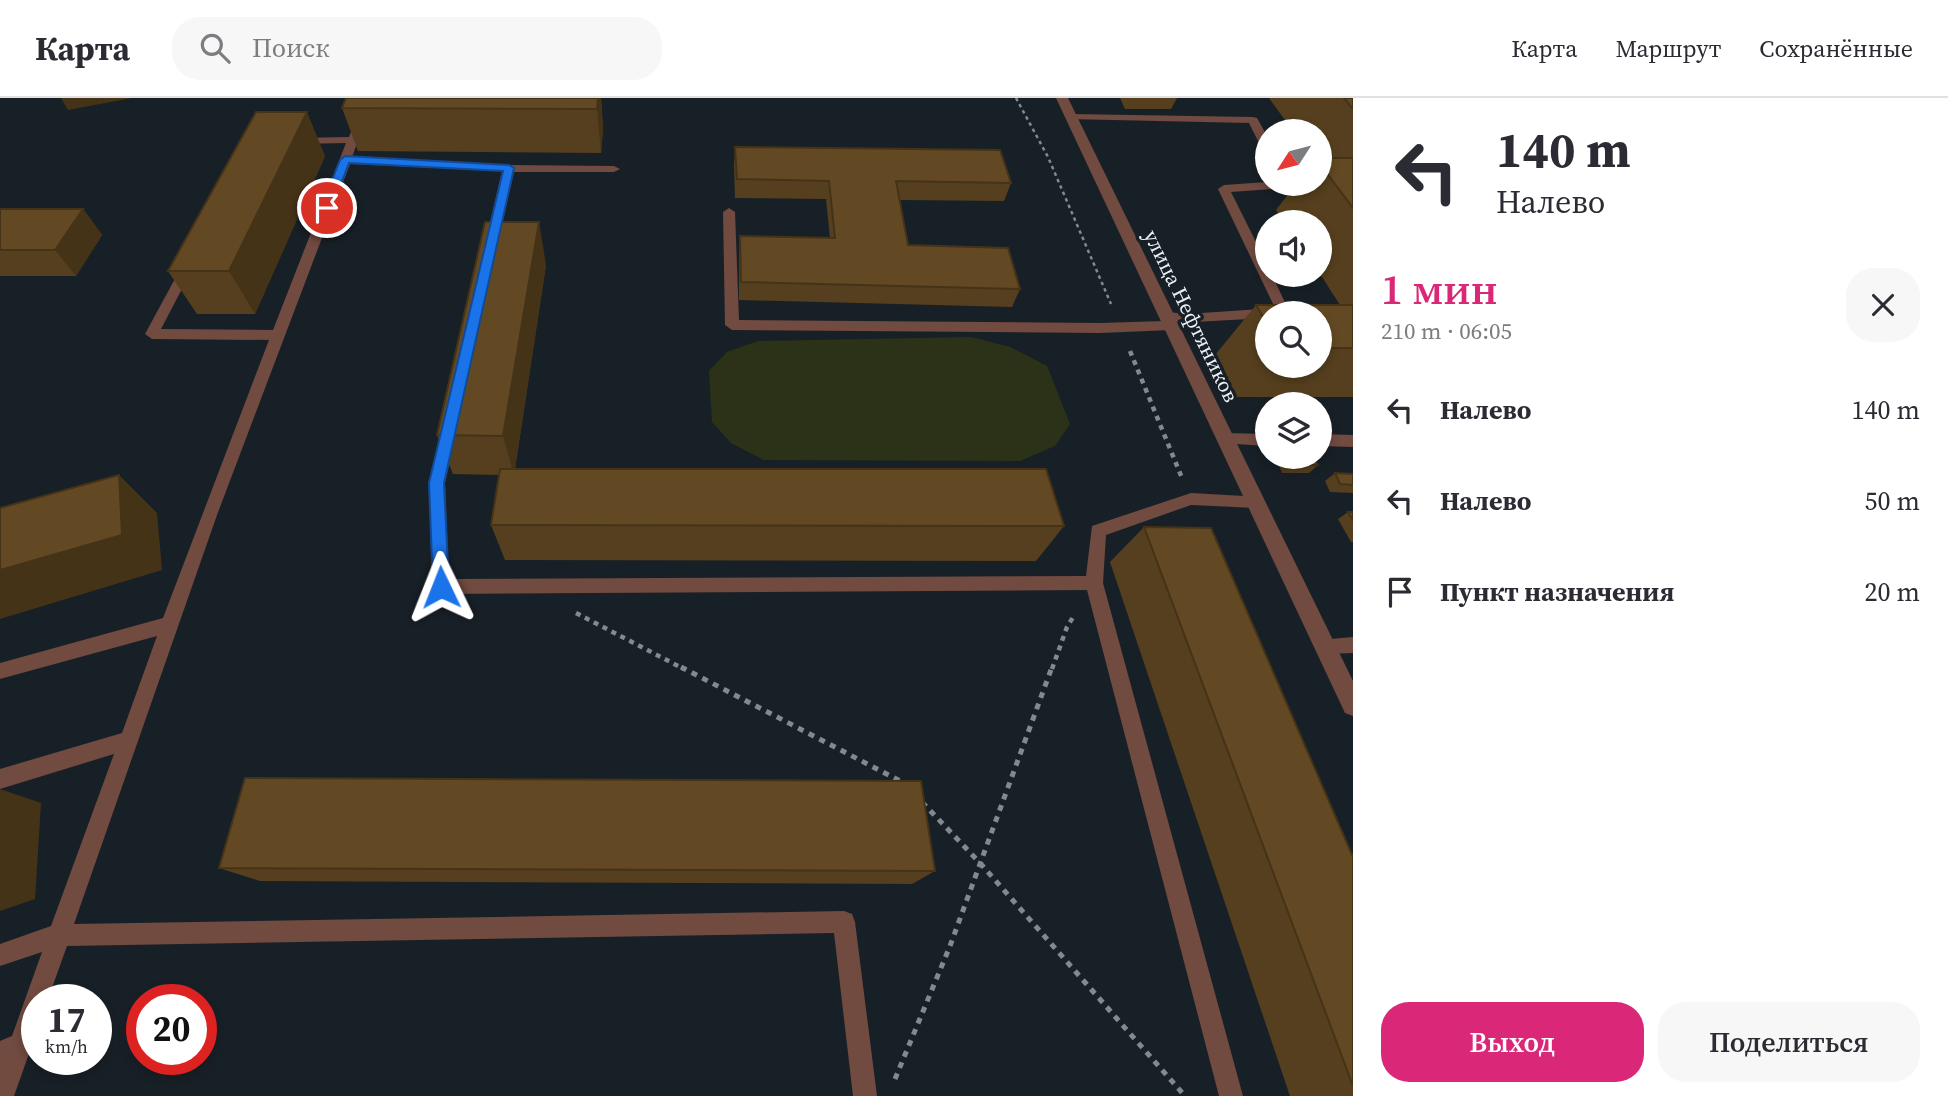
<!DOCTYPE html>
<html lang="ru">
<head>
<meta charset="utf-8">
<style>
	body { margin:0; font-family:"Source Serif 4",serif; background:#f7f7f7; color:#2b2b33; height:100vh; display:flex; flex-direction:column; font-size:26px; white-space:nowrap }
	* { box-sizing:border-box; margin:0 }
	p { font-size:23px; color:#7c7c81 }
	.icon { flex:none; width:38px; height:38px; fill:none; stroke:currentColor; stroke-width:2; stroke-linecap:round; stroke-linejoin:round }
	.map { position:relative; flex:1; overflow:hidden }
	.side { display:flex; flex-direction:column; background:#fff; width:595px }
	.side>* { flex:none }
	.banner { background:#fff; color:#2b2b33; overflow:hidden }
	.needle { width:46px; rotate:234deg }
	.fabs { position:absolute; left:1255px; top:21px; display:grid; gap:14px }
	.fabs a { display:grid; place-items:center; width:77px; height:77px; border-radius:50%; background:#fff; box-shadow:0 4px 10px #0003; font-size:35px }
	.speed { position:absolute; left:21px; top:886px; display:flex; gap:14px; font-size:35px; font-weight:700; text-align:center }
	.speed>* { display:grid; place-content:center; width:91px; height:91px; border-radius:50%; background:#fff; box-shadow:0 4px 10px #0003; line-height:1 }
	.speed small { font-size:18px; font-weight:400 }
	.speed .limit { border:10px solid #d22; background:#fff; color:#111 }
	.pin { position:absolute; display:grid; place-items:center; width:60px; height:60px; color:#fff; margin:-30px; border:4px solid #fff; border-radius:50%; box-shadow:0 2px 7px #0007 }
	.me { position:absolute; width:77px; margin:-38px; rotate:358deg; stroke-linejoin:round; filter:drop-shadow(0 0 5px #0008) }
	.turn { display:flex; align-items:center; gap:24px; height:147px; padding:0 28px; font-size:32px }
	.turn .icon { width:91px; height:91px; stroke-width:2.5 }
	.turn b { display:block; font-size:49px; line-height:60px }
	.round { display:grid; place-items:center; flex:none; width:74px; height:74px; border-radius:28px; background:#f7f7f7 }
	.head { display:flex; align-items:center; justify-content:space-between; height:119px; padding:0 28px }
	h1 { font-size:42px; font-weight:600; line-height:52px; color:#db2777 }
	.button { display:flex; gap:14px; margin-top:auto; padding:14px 28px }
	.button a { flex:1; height:80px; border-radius:28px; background:#db2777; color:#fff; font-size:28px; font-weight:600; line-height:80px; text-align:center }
	.button a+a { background:#f7f7f7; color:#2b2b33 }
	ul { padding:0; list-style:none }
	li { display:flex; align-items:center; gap:21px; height:91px; padding:0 28px }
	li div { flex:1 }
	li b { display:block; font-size:26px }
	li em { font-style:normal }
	header { display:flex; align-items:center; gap:42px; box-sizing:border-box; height:98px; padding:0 35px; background:#fff; border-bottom:2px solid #e1e1e2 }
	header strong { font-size:33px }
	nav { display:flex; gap:38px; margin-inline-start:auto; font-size:24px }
	.search { width:490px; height:63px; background:#f7f7f7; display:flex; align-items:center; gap:18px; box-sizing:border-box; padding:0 24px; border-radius:28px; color:#7c7c81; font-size:26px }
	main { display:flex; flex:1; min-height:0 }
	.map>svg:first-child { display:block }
</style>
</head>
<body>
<header>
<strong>Карта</strong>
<div class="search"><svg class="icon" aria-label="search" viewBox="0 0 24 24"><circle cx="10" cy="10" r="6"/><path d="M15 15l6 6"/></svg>Поиск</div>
<nav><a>Карта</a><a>Маршрут</a><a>Сохранённые</a></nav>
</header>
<main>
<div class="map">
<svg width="1353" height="998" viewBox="0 0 1353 998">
	<rect width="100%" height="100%" fill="#182027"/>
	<!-- green -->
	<path fill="#2c3217" d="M971,239l39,10 37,19 23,58 -15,22 -35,15 -256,-1 -33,-17 -19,-21 -3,-51 18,-19 31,-11z"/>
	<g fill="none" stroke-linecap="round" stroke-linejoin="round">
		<!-- path-far2 -->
		<path stroke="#82898f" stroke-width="2.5" stroke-dasharray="3.5 3.5" stroke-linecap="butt" d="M1016,0l32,59 63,147"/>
		<!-- path-far1 -->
		<g stroke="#82898f" stroke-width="4.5" stroke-dasharray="5 5" stroke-linecap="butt">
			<path d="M1130,253l52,127"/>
			<path d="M576,515l108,56"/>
			<path d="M1052,571l15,-42 8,-13"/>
		</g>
		<!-- path -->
		<g stroke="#82898f" stroke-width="5" stroke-dasharray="6 6" stroke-linecap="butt">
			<path d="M681,569l223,116"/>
			<path d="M922,704l58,61 205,233"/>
			<path d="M895,981l55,-133 102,-279"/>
		</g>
		<!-- lane -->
		<g fill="#714a40" fill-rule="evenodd">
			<path d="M364,0h10l-22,59 157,8 105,1 6,3 -6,3h-100l-17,73 -6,4 -6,-4 17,-74 -152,-7 -133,351 -143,409 770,-13 8,3 3,8 22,174h-24l-19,-163 -767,13 -19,53h-11v32l-23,65h-14v-55l12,-5 30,-84 -42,14v-22l51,-18 63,-172 -114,35v-20l122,-36 35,-97 -157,43v-16l163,-45 106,-278 -117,-1 -7,-5 38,-70 6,-4 6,4 -34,65 112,1 73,-187 -49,1 -6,-3 6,-3 52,-1z"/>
			<path d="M1071,16l182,3 4,1 10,18v14l-6,-3 -12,-24 -182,-4 -1,-2z"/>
			<path d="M1267,84l25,2 -6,4 -55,4 36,72v11h5l18,38h-23v5l-91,5v5l-5,2 -71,3 -368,-3 -7,-5 -2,-113 6,-4 6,4 4,108 361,3 64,-2 -4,-4 7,-5 20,2 88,-6 -57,-119 6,-4z"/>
			<path d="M449,325l8,6 -12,54 4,96 637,-3 6,-50 99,-33 71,4 2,5 -2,5 -6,1 -65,-3 -85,30 -3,48 140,513h-24l-132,-506 -646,4 -6,-2 -3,-5 -3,-104 12,-54z"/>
			<path d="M1225,335l42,1v12l-47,-3 -3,-4z"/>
			<path d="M1320,336l33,1v12l-33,-1z"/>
			<path d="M1353,539v16l-28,1 -6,-2 -3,-6 3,-6z"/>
		</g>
		<!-- street -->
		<path fill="#714a40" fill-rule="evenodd" d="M1056,0h12l285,583v35l-8,-3z"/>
	</g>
	<!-- wall -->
	<g fill="#553f1e" fill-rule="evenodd">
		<path d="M346,0h255l2,31 -2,24 -243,-2 -16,-43z"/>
		<path d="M1120,0h57l-6,11h-46z"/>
		<path d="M1269,0h84v299h-117l-21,-42 41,-50h84l-20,-31v-52h-36l-8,-12 20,-26h24v-53h-27zM1267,215h53v53h-53z"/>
		<path d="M735,49l276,36 -7,18 -104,-1 8,45 112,44 -8,18 -273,-7v-46l1,-18 90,2 -4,-39 -91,-1 -1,-33z"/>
		<path d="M325,58l-70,158h-58l-29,-43z"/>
		<path d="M0,111h83l19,26 -26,41h-76z"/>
		<path d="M546,167l-31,204 549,57 -28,35 -531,-1 -14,-35 8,-50 -46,-1 -16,-39z"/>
		<path d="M1285,359h28l5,8 -9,8h-27l-4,-10z"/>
		<path d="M1335,375l18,1v19l-23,-1 -5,-11z"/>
		<path d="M1348,414h5v30h-2l-13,-23z"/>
		<path d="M1144,429l209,330v239h-63l-180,-534z"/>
		<path d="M219,770l716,3 -23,13 -652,-3z"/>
	</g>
	<!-- shaded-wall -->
	<g fill="#453318">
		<path d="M61,0h71l-64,12z"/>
		<path d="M598,0h3l2,31 -2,24 -4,-44z"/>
		<path d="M307,14l18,44 -70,158 -26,-43z"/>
		<path d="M83,111l19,26 -26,41 -21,-26z"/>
		<path d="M539,124l7,43 -32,210 -11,-39z"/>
		<path d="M119,377l38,38 5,57 -162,49v-49z"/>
		<path d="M0,691l41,14 -6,96 -35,12z"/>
	</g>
	<!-- building -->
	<g fill="#634923" stroke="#453318" stroke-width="2">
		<path d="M346,0h252l-1,11 -255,-1z"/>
		<path d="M1344,0h9v11z"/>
		<path d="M256,14h51l-78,159h-61z"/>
		<path d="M735,49l265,3 11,33 -115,-2 12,64 100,3 12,41 -279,-7 -1,-46 95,2 -6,-57 -92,-2z"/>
		<path d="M1320,60h33v50l-33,-44z"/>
		<path d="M0,111h83l-28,41h-55z"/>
		<path d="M485,124h54l-36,214 -66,-1z"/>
		<path d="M1256,207h97v43h-33v-35h-53v11z"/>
		<path d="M1287,359h26l5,8h-26z"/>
		<path d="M500,371h546l18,57 -573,-1z"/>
		<path d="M1335,375l18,1v11l-13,-1z"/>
		<path d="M119,377l3,60 -122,35v-62z"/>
		<path d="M1348,414h5v8z"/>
		<path d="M1144,429l67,1 142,329v229z"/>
		<path d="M245,680l676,3 14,90 -716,-3z"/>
	</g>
	<!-- route -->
	<path fill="#1a73e8" stroke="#114b97" stroke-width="2" d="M345,58l164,9 5,3 -70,315 5,104 -2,5h-12l-2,-5 -4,-104 74,-312 -154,-8 -17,45 -9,2 -2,-2 19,-48z"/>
	<g text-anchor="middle" stroke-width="7" stroke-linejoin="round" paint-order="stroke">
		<!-- street labels -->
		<g font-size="21" fill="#ebf1f6" stroke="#182027">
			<text transform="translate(1191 218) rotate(64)" y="7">улица Нефтяников</text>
		</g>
	</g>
</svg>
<div class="fabs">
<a><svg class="needle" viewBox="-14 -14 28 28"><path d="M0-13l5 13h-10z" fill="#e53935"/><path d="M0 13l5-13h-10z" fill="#7c7c81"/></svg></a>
<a><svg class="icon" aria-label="sound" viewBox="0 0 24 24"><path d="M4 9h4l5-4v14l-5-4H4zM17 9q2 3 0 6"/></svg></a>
<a><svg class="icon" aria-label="search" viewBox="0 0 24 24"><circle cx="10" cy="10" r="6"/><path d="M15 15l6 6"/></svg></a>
<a><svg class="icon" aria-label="layers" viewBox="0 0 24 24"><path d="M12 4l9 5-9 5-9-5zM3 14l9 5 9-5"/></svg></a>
</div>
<div class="speed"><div>17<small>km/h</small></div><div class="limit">20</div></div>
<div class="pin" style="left:327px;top:110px;background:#d93025"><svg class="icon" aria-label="arrive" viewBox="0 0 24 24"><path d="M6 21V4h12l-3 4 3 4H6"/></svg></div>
<svg class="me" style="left:441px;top:489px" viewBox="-20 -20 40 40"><path d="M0-17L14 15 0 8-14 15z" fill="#1a73e8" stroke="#fff" stroke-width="4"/></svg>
</div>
<section class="side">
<div class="banner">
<div class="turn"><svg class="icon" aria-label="left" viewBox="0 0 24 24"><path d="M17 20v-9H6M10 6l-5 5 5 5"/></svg><div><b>140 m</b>Налево</div></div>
</div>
<div class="head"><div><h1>1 мин</h1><p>210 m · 06:05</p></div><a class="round"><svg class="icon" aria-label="close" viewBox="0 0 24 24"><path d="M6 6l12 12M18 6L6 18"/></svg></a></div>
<ul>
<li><svg class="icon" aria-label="left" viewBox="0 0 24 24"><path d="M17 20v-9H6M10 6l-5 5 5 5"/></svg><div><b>Налево</b></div><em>140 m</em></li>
<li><svg class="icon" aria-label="left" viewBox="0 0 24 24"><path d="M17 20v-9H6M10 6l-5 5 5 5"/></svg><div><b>Налево</b></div><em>50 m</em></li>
<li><svg class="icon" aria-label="arrive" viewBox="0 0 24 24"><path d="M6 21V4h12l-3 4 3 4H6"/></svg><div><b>Пункт назначения</b></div><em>20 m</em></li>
</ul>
<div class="button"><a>Выход</a><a>Поделиться</a></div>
</section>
</main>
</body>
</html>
